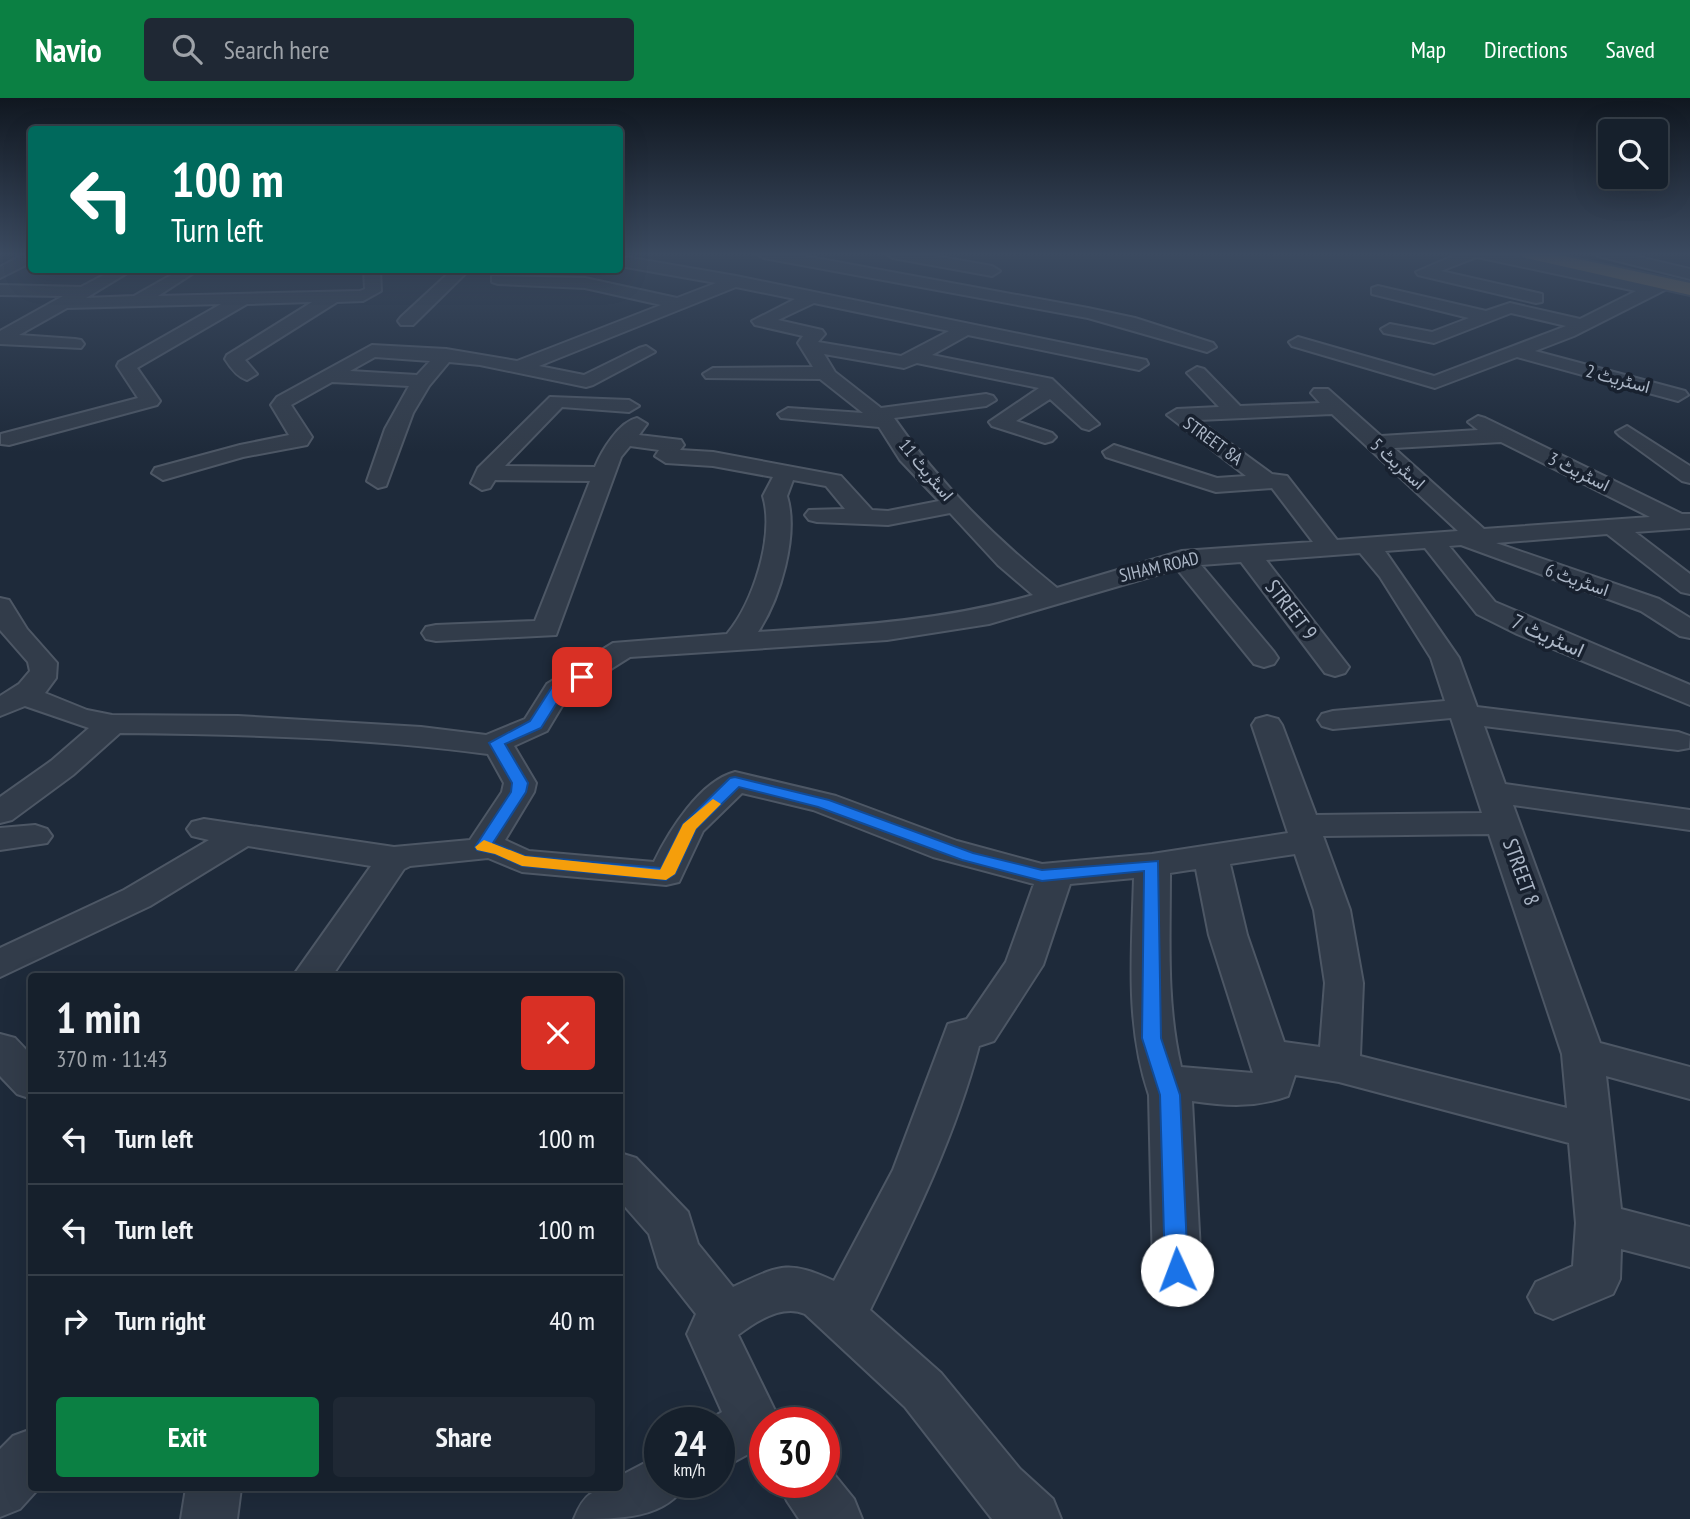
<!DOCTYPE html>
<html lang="en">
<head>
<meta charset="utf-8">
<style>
	body { margin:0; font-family:"PT Sans Narrow",Vazirmatn,sans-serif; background:#1f2834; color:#f1f3f6; height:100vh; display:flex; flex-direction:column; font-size:26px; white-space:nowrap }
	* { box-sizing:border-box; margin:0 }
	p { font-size:23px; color:#9ea3a9 }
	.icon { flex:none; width:38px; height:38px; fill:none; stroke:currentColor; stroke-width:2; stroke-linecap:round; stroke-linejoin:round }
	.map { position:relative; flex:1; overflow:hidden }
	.drawer { position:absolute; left:28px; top:875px; width:595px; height:518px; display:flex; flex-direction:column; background:#16202c; border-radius:7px; box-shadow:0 7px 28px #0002,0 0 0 2px #353e48 }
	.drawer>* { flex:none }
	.banner { position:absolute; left:28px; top:28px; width:595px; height:147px; border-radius:7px; box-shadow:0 7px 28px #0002,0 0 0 2px #353e48; background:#00695c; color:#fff; overflow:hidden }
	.tools { position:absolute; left:1598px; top:21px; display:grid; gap:14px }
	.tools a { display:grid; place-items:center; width:70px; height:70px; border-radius:7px; background:#16202c; box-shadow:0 7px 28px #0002,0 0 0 2px #353e48; font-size:35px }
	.speed { position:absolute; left:644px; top:1309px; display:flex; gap:14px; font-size:35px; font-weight:700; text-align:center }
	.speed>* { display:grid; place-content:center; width:91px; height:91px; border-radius:50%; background:#16202c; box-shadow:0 7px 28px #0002,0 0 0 2px #353e48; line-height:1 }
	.speed small { font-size:18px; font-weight:400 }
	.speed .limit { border:10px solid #d22; background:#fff; color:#111 }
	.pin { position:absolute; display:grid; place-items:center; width:60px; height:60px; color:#fff; margin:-30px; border-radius:14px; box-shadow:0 4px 10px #0006 }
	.me { position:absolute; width:77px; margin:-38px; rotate:358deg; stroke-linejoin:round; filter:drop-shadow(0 0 5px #0008) }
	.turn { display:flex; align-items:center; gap:24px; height:147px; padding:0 28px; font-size:32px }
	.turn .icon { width:91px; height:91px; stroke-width:2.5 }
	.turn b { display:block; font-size:49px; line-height:60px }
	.round { display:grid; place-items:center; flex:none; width:74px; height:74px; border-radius:7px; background:#1f2834 }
	.overview { display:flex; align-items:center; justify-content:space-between; height:119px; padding:0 28px }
	h1 { font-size:42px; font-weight:700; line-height:52px }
	.primary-button { display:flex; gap:14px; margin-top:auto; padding:14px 28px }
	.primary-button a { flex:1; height:80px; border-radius:7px; background:#0b8043; color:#fff; font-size:28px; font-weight:700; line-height:80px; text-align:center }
	.primary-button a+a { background:#1f2834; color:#f1f3f6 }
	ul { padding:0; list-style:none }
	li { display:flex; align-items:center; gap:21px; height:91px; padding:0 28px; border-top:2px solid #353e48 }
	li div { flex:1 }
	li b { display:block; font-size:26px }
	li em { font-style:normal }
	header { display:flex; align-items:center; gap:42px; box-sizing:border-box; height:98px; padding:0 35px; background:#0b8043; color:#fff }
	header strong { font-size:33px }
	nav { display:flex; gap:38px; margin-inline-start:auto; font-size:24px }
	.search { width:490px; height:63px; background:#1f2834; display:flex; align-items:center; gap:18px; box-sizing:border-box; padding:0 24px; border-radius:7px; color:#9ea3a9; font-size:26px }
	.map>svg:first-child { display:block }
</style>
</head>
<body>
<header>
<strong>Navio</strong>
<div class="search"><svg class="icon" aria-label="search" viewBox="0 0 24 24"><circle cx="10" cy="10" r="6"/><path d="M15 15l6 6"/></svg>Search here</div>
<nav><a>Map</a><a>Directions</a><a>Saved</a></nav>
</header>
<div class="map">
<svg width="1690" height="1421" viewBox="0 0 1690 1421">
	<rect width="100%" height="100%" fill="#1e2a3a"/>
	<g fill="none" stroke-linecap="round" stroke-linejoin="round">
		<defs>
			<g id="minor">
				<path d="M26,155h6v9l-32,16v-11z"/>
				<path d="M756,155h32l300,55 47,10 78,25 3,4 -9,5 -119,-34 -324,-60z"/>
				<path d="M885,155h33l74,13 8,5 -8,5 -99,-18z"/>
				<path d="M1460,155h40l150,31 16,-6 6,2v6l-13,7 -85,43 -39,15 150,40 3,4 -10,6 -161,-44 -82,31 -143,-42 -3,-4 9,-5 136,39 132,-50 -55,-13 -77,30 -50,-10 -3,-4 9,-5 42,8 37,-14 -97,-24v-6l6,-2 108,25 24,-8 70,16 56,-28 -159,-34 -36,14 101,23v8l-6,1 -118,-28 -2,-3z"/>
				<path d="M1595,155h27l68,16v10l-92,-23z"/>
				<path d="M620,158l116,20 410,84 2,4 -9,6 -171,-35 -36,20 120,24 47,45 -10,6 -7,-2 -32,-29 -34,22 36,12 4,4 -4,4 -7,2 -53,-17 -3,-4 50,-34 -122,-25 -13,5 -80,-14 11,18 46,36 105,-14 7,2 3,4 -10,6 -92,12c44,64 102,121 163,170l125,-37 131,-9 -41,-54 -56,4 -110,-35 -3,-5 11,-7 103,33 29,-2 -79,-61 10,-6 42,-2 -32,-34 10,-6 7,2 36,37 80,-3 -9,-10 3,-4h14l53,47 97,-6 -10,-8 10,-6 7,2 197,96h8v14l-55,4 55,42v20l-9,-2 -74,-58 -111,9 163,56 31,19v20l-10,-2 -39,-25 -180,-66 -12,1 46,56 195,83v20l-173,-71 -40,-20 -52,-66 -40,3 74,107 18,49 201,25 12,4 -1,12 -11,2 -194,-24 21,58 185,26v20l-177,-25 87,238 90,24v32l-84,-23 15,133 69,18v40l-69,-18 -1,30 -7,15 -60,25 -17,-7 -8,-15 8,-15 37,-16 3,-43 -7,-80 -230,-61 -44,-7 -7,21c-33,12 -62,10 -96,5l9,169 -7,15 -17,6 -17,-6 -7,-15 -4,-175c-24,-71 -17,-143 -15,-217l-64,6 -27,81 -49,76 -15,5c-25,94 -67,178 -109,264l71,63 79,96 33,30 8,20h-69l-87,-112 -100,-93c-22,-10 -49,7 -67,21l41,84 -2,4h-12v22l-46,25v-47h-15l18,-11 -35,-78 9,-20 -37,-47 -10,-33 -29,-33v-48l16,5 52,54 10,32 35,43c46,-21 53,-28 101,-6l59,-111 55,-146 19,-5 39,-57 28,-78 -101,-27 -120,-47 -71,-17 -39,38 -24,51 -13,3 -144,-13 -34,-14 -78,8 -6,3 -72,107h-39l78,-110 -123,-20 -98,60 -150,71v-29l124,-58 85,-50 -17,-4 -5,-7 5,-7 12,-3 190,28 76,-7 32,-48 2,-9 -16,-29c-122,-16 -245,-20 -368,-21l-47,42 -61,45 -12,3v-26l51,-36 38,-33 -64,-22 -25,10v-20l19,-12 11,-13 -2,-9 -28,-32v-32l9,2 18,29 30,34 -1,15 -11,15 42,17 25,5 126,1 183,11 65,8 39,-16 22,-35 66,-41 114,-9c26,-31 48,-98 36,-138l10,-19 -60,-11 -47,-3 -11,-7 4,-6 -29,-4 -9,11 -65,178 -120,6 -10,-2 -4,-6 4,-6 10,-2 99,-4 55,-140 -95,-1 -5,8 -8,2 -11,-7 7,-15 72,-71 79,3 10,6 -10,6 -67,-5 -57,59 90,1c7,-17 24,-45 42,-49l10,6 -8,11 42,5 3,5 -4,5 33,2 128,24 31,34 16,1 51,-10 -39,-41 -21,-33 -98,-9 -3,-4 10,-6 75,5 -43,-34 -114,-1 -3,-4 10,-6 100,-1 -15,-24 5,-7 -48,-11 -3,-4 43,-22 -59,-12 -197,79 45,9 55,-27 7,-2 9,6 -62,33 -7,2 -106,-22 -31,-3 -20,24 -16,27 -27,73 -8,2 -11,-7 18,-52 24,-43 -77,-4 -41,23 21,32 -5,8 -64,12 -80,23 -11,-7 3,-5 85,-23 49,-10 -18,-30 6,-8 95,-52 74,4 71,12 144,-56 -76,-17 -87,-4 -6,-2v-6l93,2 92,20 39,-15 -96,-17zM814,205l135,28 -48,25 -83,-14 7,-8 -3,-4 -44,-10zM375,259l55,4 -13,14 -67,-4zM1332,316l126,117 -121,9 -50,-64 -15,-2 -74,-54zM1501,344l149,75 -166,12 -90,-81zM793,382l33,6 19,23 -36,1 -4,5 4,5 8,2 71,3 62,-12 48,52 35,30c-90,26 -182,31 -275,37 22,-33 41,-97 29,-136zM1360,455l20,24 51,81 14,43 -112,10 -11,3 -4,6 4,6 11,3 118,-11 31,95 -166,2 -34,-90 -4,-6 -11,-3 -11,3 -4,6 36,108 -136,21 -110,10 -85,-23 -121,-45 -101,-24c-35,9 -66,59 -81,90l-125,-11 -24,-11 29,-48 2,-9 -22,-37 33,-15 21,-35 62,-39 257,-17 102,-16 188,-55 77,95 10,3 10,-3 4,-6 -4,-6 -73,-87 40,-3 84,111 10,3 10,-3 4,-6 -83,-107zM1489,736l73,220 5,54 -207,-52 3,-73 -13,-73 -27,-74zM1295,756l19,56 11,73 -5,64 -36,-5 -37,-107 -17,-71zM1196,771l13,66 44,138 -72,-6c-15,-64 -11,-128 -11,-194z"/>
				<path d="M113,172h19l-46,28 48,-2 46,-26h18l-40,26 202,-5 5,-2 -1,-19h16l1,21 -18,10 -26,1 -92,58 12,14 -10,6c-10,-3 -17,-13 -22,-21l2,-4 85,-53 -65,2 -110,64 23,33 -3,4 -148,40 -8,-1v-10l137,-36 -21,-32 2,-4 102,-58 -154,4 -48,27 56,4 6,1 3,4 -3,4 -81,-4v-13l63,-35 -63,-1v-10l81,2z"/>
				<path d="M452,172h17l-56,55h-12l-3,-4 3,-4z"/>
				<path d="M1627,328l63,40v17l-8,-2 -62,-45 -4,-4z"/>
				<path d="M35,727l12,4 5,7 -5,7 -47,7v-22z"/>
				<path d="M0,936l15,4 17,18v43l-15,-5 -17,-18z"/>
				<path d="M32,1331v59h7l-19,21 -20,8v-68l13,-13z"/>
				<path d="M660,1357v27h27c-20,37 -67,37 -113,37 10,-25 18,-31 46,-31v-12z"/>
				<path d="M824,1364l30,37 8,20h-63l-12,-18 -8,-19h45z"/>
				<path d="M186,1390h55l-4,31h-56z"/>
			</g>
			<path id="highway" d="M1517,155h33l140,30v12l-164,-37z"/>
		</defs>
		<!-- minor casing -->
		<use href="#minor" stroke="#4d5765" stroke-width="4"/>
		<!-- highway casing -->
		<use href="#highway" stroke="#3a4452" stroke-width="4"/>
		<!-- minor -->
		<use href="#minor" fill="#323c4a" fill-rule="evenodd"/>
		<!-- highway -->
		<use href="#highway" fill="#71634e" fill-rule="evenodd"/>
	</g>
	<!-- sky -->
	<linearGradient id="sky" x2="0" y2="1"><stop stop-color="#101720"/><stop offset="0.44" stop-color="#3b4a60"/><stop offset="1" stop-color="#3b4a60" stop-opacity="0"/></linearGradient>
	<rect width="1690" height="354" fill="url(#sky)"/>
	<!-- route -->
	<path fill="#1a73e8" stroke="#114b97" stroke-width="2" d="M577,576l12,3 -26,16 -22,35 -36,16 23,39 -2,9 -33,51 32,13 136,12 22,-44 47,-46 5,-1 94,23 144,53 69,17 116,-9 3,177 19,57 8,175 -3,8 -8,3 -8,-3 -4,-8 -5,-175 -18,-57 2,-167 -102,10 -80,-21 -144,-53 -79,-20 -43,42 -21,45 -9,6 -144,-14 -27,-12 -18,-4 -2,-3 36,-55 1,-9 -23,-40 41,-22 22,-34z"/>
	<!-- slow -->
	<path fill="#f59e0b" d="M713,701l8,5 -25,25 -21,45 -9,6 -144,-14 -27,-12 -18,-4 -2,-3 9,-7 41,16 135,14 23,-46z"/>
	<g text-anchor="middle" stroke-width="7" stroke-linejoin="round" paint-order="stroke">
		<!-- far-street labels -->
		<g font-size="18" fill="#acb7c7" stroke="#18212f">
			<text transform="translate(1618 281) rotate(15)" y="6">اسٹریٹ 2</text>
			<text transform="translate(1213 343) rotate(36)" y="6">STREET 8A</text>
			<text transform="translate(1398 366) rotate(42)" y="6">اسٹریٹ 5</text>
			<text transform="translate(926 372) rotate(50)" y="6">اسٹریٹ 11</text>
			<text transform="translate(1579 374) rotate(26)" y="6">اسٹریٹ 3</text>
			<text transform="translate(1159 469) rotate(-13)" y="6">SIHAM ROAD</text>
			<text transform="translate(1577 482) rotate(19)" y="6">اسٹریٹ 6</text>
		</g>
		<!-- street labels -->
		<g font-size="21" fill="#acb7c7" stroke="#18212f">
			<text transform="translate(1291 512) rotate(52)" y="7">STREET 9</text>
			<text transform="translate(1548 538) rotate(24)" y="7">اسٹریٹ 7</text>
			<text transform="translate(1521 774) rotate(70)" y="7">STREET 8</text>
		</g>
	</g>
</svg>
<div class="tools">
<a><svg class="icon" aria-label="search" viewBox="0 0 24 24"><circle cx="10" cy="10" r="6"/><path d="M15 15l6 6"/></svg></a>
</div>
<div class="speed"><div>24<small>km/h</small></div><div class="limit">30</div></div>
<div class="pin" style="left:582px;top:579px;background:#d93025"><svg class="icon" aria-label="arrive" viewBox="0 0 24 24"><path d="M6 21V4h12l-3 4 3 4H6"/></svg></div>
<svg class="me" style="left:1177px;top:1172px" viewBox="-20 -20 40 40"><circle r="19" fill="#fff"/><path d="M0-13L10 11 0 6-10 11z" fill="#1a73e8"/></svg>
<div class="banner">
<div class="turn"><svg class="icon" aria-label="left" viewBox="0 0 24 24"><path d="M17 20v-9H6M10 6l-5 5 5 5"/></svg><div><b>100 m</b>Turn left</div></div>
</div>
<section class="drawer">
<div class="overview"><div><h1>1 min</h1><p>370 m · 11:43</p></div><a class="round" style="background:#d93025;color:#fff"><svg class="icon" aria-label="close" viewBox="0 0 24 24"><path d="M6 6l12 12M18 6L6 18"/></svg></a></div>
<ul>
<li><svg class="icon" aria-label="left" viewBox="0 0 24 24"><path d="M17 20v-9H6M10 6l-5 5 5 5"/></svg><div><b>Turn left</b></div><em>100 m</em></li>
<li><svg class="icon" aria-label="left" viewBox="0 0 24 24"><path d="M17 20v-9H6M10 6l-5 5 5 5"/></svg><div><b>Turn left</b></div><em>100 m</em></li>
<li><svg class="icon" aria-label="right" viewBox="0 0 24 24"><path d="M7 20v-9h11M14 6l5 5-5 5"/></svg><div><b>Turn right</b></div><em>40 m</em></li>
</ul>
<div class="primary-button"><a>Exit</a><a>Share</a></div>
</section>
</div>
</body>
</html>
